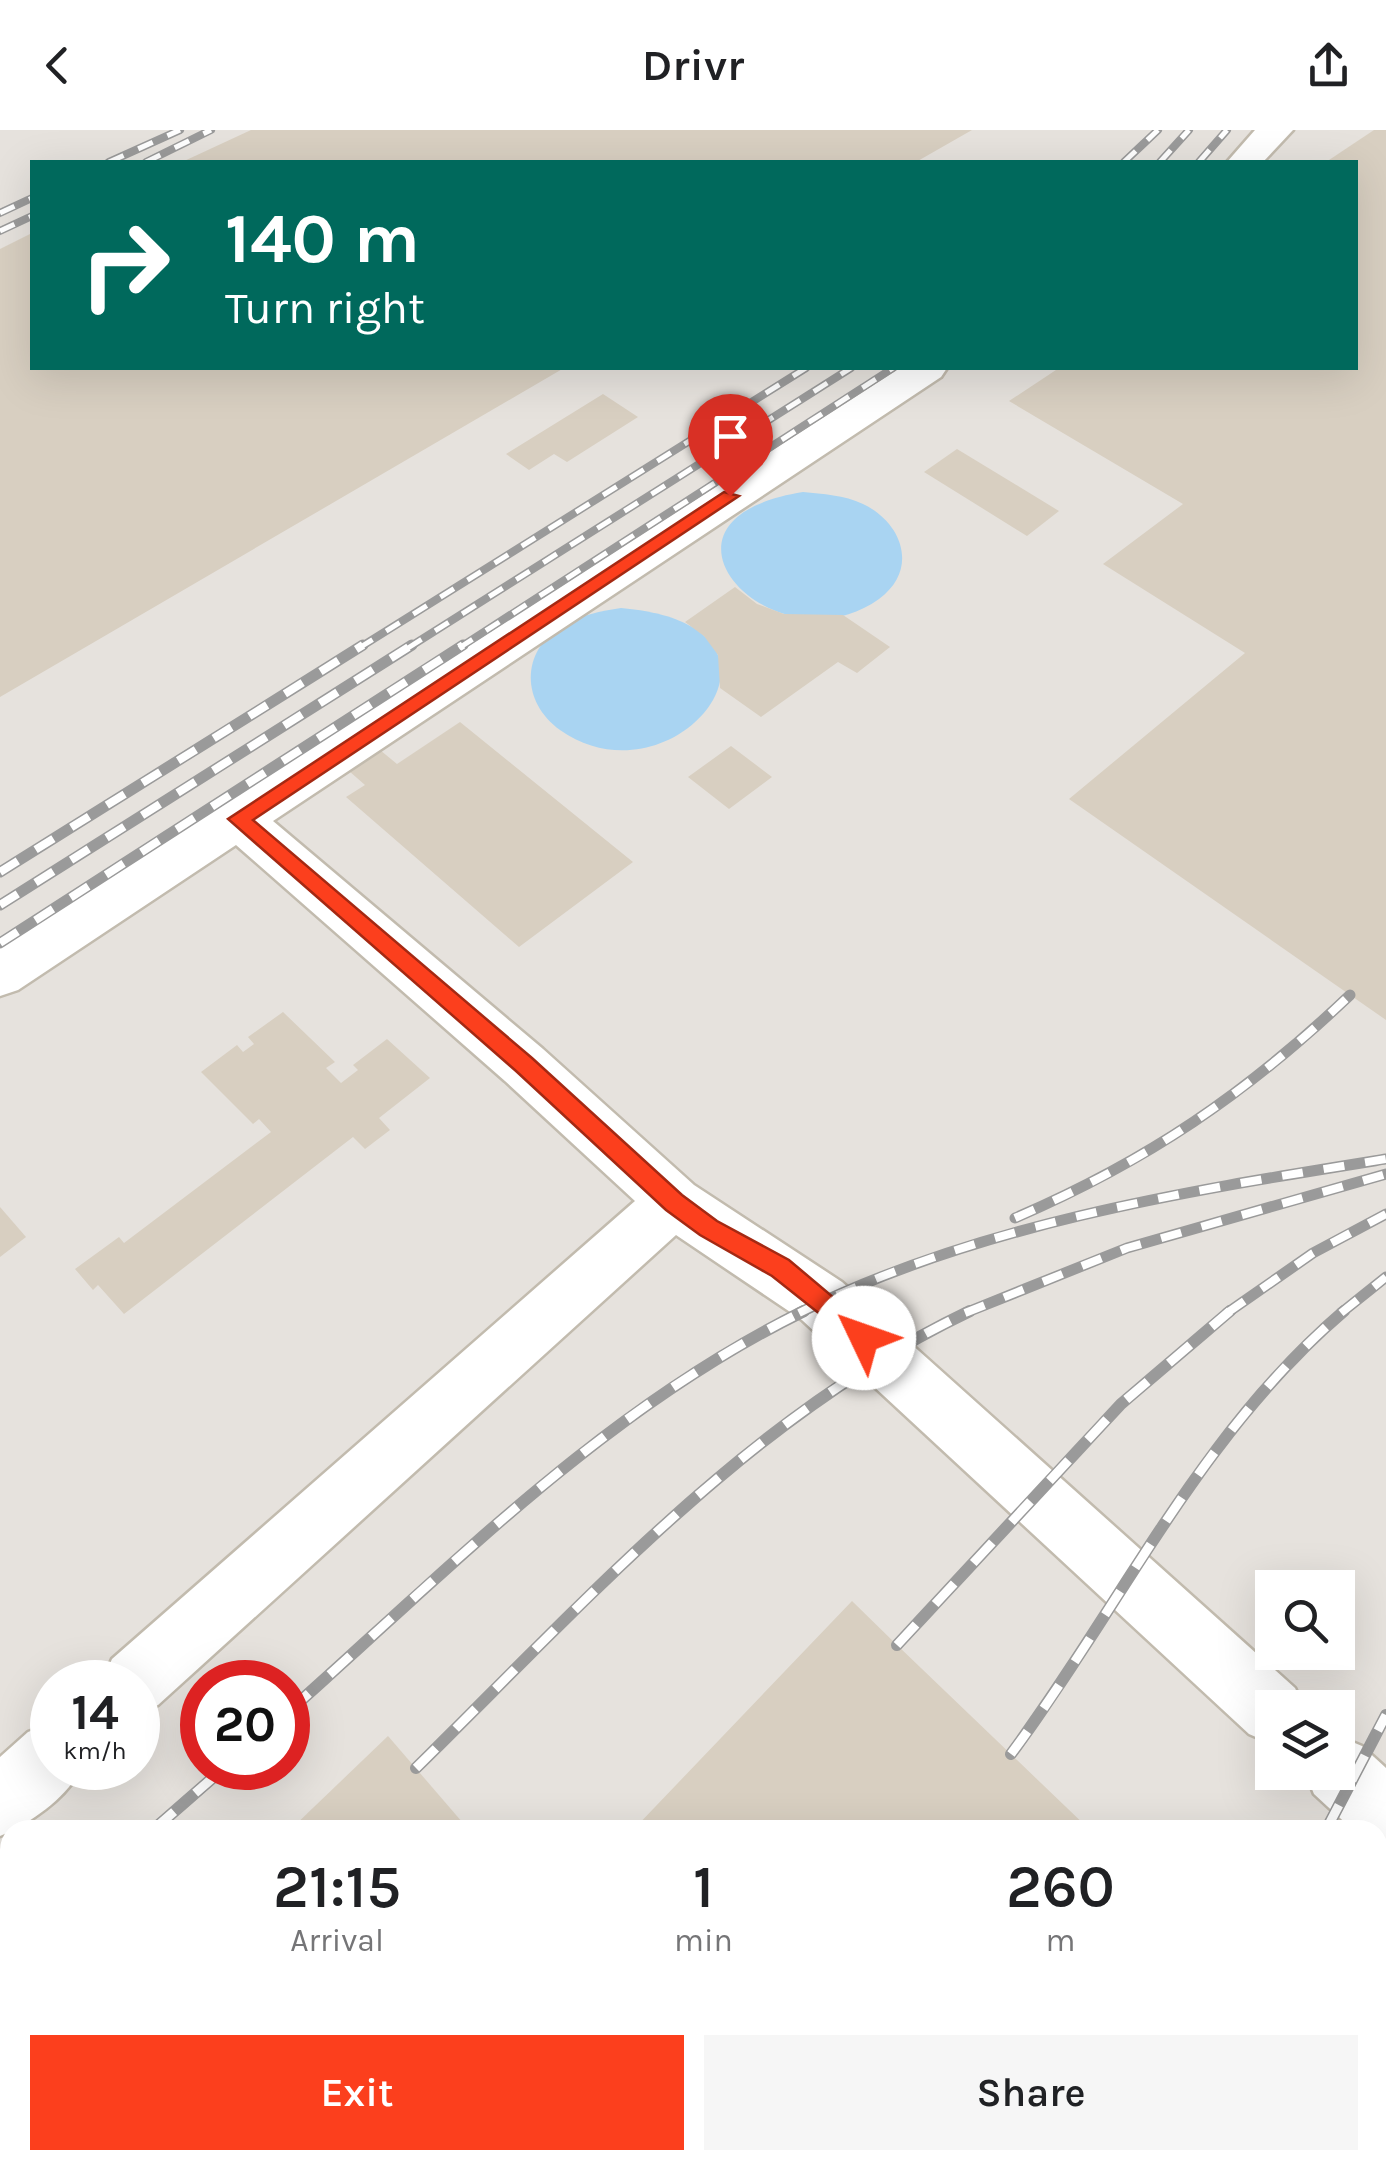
<!DOCTYPE html>
<html lang="en">
<head>
<meta charset="utf-8">
<style>
	body { margin:0; font-family:Karla,sans-serif; background:#f6f6f6; color:#202124; height:100vh; display:flex; flex-direction:column; font-size:38px; white-space:nowrap }
	* { box-sizing:border-box; margin:0 }
	p { font-size:32px; color:#757577 }
	.icon { flex:none; width:55px; height:55px; fill:none; stroke:currentColor; stroke-width:2; stroke-linecap:round; stroke-linejoin:round }
	.map { position:relative; flex:1; overflow:hidden }
	.sheet { position:absolute; left:0px; top:1690px; width:1388px; height:350px; display:flex; flex-direction:column; background:#fff; border-radius:30px 30px 0 0; box-shadow:0 10px 40px #0002 }
	.sheet>* { flex:none }
	.top-card { position:absolute; left:30px; top:30px; width:1328px; height:210px; border-radius:0px; box-shadow:0 10px 40px #0002; background:#00695c; color:#fff; overflow:hidden }
	.buttons { position:absolute; left:1255px; top:1440px; display:grid; gap:20px }
	.buttons a { display:grid; place-items:center; width:100px; height:100px; border-radius:0px; background:#fff; box-shadow:0 10px 40px #0002; font-size:50px }
	.speed { position:absolute; left:30px; top:1530px; display:flex; gap:20px; font-size:50px; font-weight:700; text-align:center }
	.speed>* { display:grid; place-content:center; width:130px; height:130px; border-radius:50%; background:#fff; box-shadow:0 10px 40px #0002; line-height:1 }
	.speed small { font-size:25px; font-weight:400 }
	.speed .limit { border:15px solid #d22; background:#fff; color:#111 }
	.pin { position:absolute; display:grid; place-items:center; width:85px; height:85px; color:#fff; margin:-102px -42px; border-radius:50% 50% 50% 0; rotate:-45deg; box-shadow:0 0 10px #0007 }
	.pin .icon { rotate:45deg }
	.me { position:absolute; width:110px; margin:-55px; rotate:312deg; stroke-linejoin:round; filter:drop-shadow(0 0 8px #0008) }
	.turn { display:flex; align-items:center; gap:35px; height:210px; padding:0 30px; font-size:45px }
	.turn .icon { width:130px; height:130px; stroke-width:2.5 }
	.turn b { display:block; font-size:70px; line-height:85px }
	.eta { display:flex; justify-content:space-evenly; align-items:center; height:170px; text-align:center }
	.eta b { font-size:60px; font-weight:600; line-height:70px }
	.cta { display:flex; gap:20px; margin-top:auto; padding:20px 30px }
	.cta a { flex:1; height:115px; border-radius:0px; background:#fc3f1d; color:#fff; font-size:40px; font-weight:600; line-height:115px; text-align:center }
	.cta a+a { background:#f6f6f6; color:#202124 }
	header { display:flex; justify-content:space-between; align-items:center; height:130px; padding:0 30px; background:#fff; font-size:45px; font-weight:600 }
	.map>svg:first-child { display:block }
</style>
</head>
<body>
<header><svg class="icon" aria-label="back" viewBox="0 0 24 24"><path d="M15 5l-7 7 7 7"/></svg>Drivr<svg class="icon" aria-label="share" viewBox="0 0 24 24"><path d="M12 15V3M7 8l5-5 5 5M5 13v7h14v-7"/></svg></header>
<div class="map">
<svg width="1386" height="2040" viewBox="0 0 1386 2040">
	<rect width="100%" height="100%" fill="#f6f3ec"/>
	<!-- industrial -->
	<path fill="#e6e2dd" fill-rule="evenodd" d="M0,0h1386v2040h-1386zM32,32h1323v206h-1323zM1272,1458h66v64h-66zM52,1552h86v86h-86zM202,1552h86v86h-86zM1272,1578h66v64h-66zM10,1700h1368v330h-1368z"/>
	<!-- water -->
	<g fill="#a9d4f2">
		<path d="M803,362c20,2 41,3 60,12 40,19 56,66 16,95 -103,74 -253,-79 -76,-107z"/>
		<path d="M621,478c202,17 54,203 -61,122 -39,-28 -40,-79 3,-105 18,-10 38,-14 58,-17z"/>
	</g>
	<!-- building -->
	<g fill="#d8cfc1">
		<path d="M251,0h721l-56,32h-734z"/>
		<path d="M1374,0h12v890l-317,-221 176,-146 -142,-89 80,-60 -174,-103 50,-33h296v-206h-29z"/>
		<path d="M32,103v135h532l-564,329v-448z"/>
		<path d="M603,264l35,23 -71,45 -13,-8 -25,16 -23,-16z"/>
		<path d="M957,319l102,62 -32,25 -103,-64z"/>
		<path d="M735,457l22,17 27,10 59,1 47,32 -33,26 -19,-11 -77,55 -41,-29 -2,-33 -14,-19 -19,-14z"/>
		<path d="M460,592l173,140 -114,85 -173,-150 19,-12 -16,-14 31,-21 17,14z"/>
		<path d="M731,616l41,31 -43,32 -41,-32z"/>
		<path d="M283,882l52,50 -9,6 15,15 17,-13 -5,-5 34,-26 43,39 -51,40 11,12 -25,19 -12,-12 -229,177 -26,-29 -5,5 -18,-21 44,-32 5,6 147,-111 -12,-13 -6,5 -52,-52 36,-27 6,7 11,-8 -6,-7z"/>
		<path d="M0,1077l26,30 -26,20z"/>
		<path d="M852,1471l45,44 193,185h-457z"/>
		<path d="M388,1606l81,94h-179z"/>
		<path d="M10,1967v63h884l-8,10h-886v-64z"/>
		<path d="M949,2030h102l9,10h-102z"/>
		<path d="M1084,2030h161l9,10h-177z"/>
	</g>
	<g fill="none" stroke-linecap="round" stroke-linejoin="round">
		<defs>
			<g id="minor">
				<path d="M1255,0h38l-30,32h-36z"/>
				<path d="M900,238h47l-6,9 -668,444 270,228 151,136 148,97 453,406 9,20h-32v36l-23,-10 -447,-414 -126,-85 -518,470 -20,9v-32h-36l10,-23 523,-458 -130,-120 -269,-236 -218,145 -18,6v-48z"/>
				<path d="M52,1593v45h29c-13,30 -54,57 -81,68v-79l28,-25z"/>
				<path d="M1338,1606l24,10 24,22v80l-8,-4v-14h-25l-39,-36 -9,-22h33z"/>
			</g>
		</defs>
		<!-- minor casing -->
		<use href="#minor" stroke="#c2bbae" stroke-width="5"/>
		<!-- minor -->
		<use href="#minor" fill="#fff" fill-rule="evenodd"/>
		<defs>
			<g id="rail-far2">
				<path d="M109,32l71,-32"/>
				<path d="M146,32l65,-32"/>
				<path d="M1124,32l34,-32"/>
				<path d="M1160,32l29,-32"/>
				<path d="M1199,32l28,-32"/>
				<path d="M0,83l32,-15"/>
				<path d="M0,101l32,-15"/>
				<path d="M359,518l447,-280"/>
				<path d="M408,518l443,-280"/>
				<path d="M459,518l434,-280"/>
			</g>
			<g id="rail-far1">
				<path d="M0,742l363,-227"/>
				<path d="M0,775l412,-260"/>
				<path d="M0,813l463,-298"/>
				<path d="M1015,1088c132,-57 231,-124 335,-223"/>
				<path d="M799,1183c182,-90 388,-122 587,-154"/>
				<path d="M965,1183l162,-65 259,-74"/>
				<path d="M1227,1183l86,-60 73,-39"/>
				<path d="M1341,1183l45,-36"/>
			</g>
			<g id="rail">
				<path d="M897,1515l224,-241 109,-93"/>
				<path d="M288,1582c163,-145 318,-304 516,-401"/>
				<path d="M1011,1624c111,-150 189,-320 333,-443"/>
				<path d="M416,1638c170,-167 335,-353 554,-457"/>
				<path d="M153,1700l71,-62"/>
				<path d="M1326,1700l60,-115"/>
				<path d="M0,1840l10,-9"/>
				<path d="M1139,2040l7,-10"/>
			</g>
		</defs>
		<!-- rail-far2 casing -->
		<use href="#rail-far2" stroke="#9a9a9a" stroke-width="8"/>
		<!-- rail-far1 casing -->
		<use href="#rail-far1" stroke="#9a9a9a" stroke-width="11"/>
		<!-- rail casing -->
		<use href="#rail" stroke="#9a9a9a" stroke-width="12"/>
		<!-- rail-far2 -->
		<use href="#rail-far2" stroke="#fff" stroke-width="5" stroke-dasharray="16" stroke-linecap="butt"/>
		<!-- rail-far1 -->
		<use href="#rail-far1" stroke="#fff" stroke-width="8" stroke-dasharray="21" stroke-linecap="butt"/>
		<!-- rail -->
		<use href="#rail" stroke="#fff" stroke-width="9" stroke-dasharray="28" stroke-linecap="butt"/>
	</g>
	<!-- route -->
	<path fill="#fc3f1d" stroke="#a42913" stroke-width="2.5" d="M724,362l15,4 -486,324 279,238 150,137 35,26 72,39 83,70 4,8 -12,11 -92,-73 -72,-41 -34,-25 -150,-139 -288,-252z"/>
</svg>
<div class="buttons">
<a><svg class="icon" aria-label="search" viewBox="0 0 24 24"><circle cx="10" cy="10" r="6"/><path d="M15 15l6 6"/></svg></a>
<a><svg class="icon" aria-label="layers" viewBox="0 0 24 24"><path d="M12 4l9 5-9 5-9-5zM3 14l9 5 9-5"/></svg></a>
</div>
<div class="speed"><div>14<small>km/h</small></div><div class="limit">20</div></div>
<div class="pin" style="left:730px;top:366px;background:#d93025"><svg class="icon" aria-label="arrive" viewBox="0 0 24 24"><path d="M6 21V4h12l-3 4 3 4H6"/></svg></div>
<svg class="me" style="left:864px;top:1208px" viewBox="-20 -20 40 40"><circle r="19" fill="#fff"/><path d="M0-13L10 11 0 6-10 11z" fill="#fc3f1d"/></svg>
<div class="top-card">
<div class="turn"><svg class="icon" aria-label="right" viewBox="0 0 24 24"><path d="M7 20v-9h11M14 6l5 5-5 5"/></svg><div><b>140 m</b>Turn right</div></div>
</div>
<section class="sheet">
<div class="eta">
<div><b>21:15</b><p>Arrival</p></div>
<div><b>1</b><p>min</p></div>
<div><b>260</b><p>m</p></div>
</div>
<div class="cta"><a>Exit</a><a>Share</a></div>
</section>
</div>
</body>
</html>
